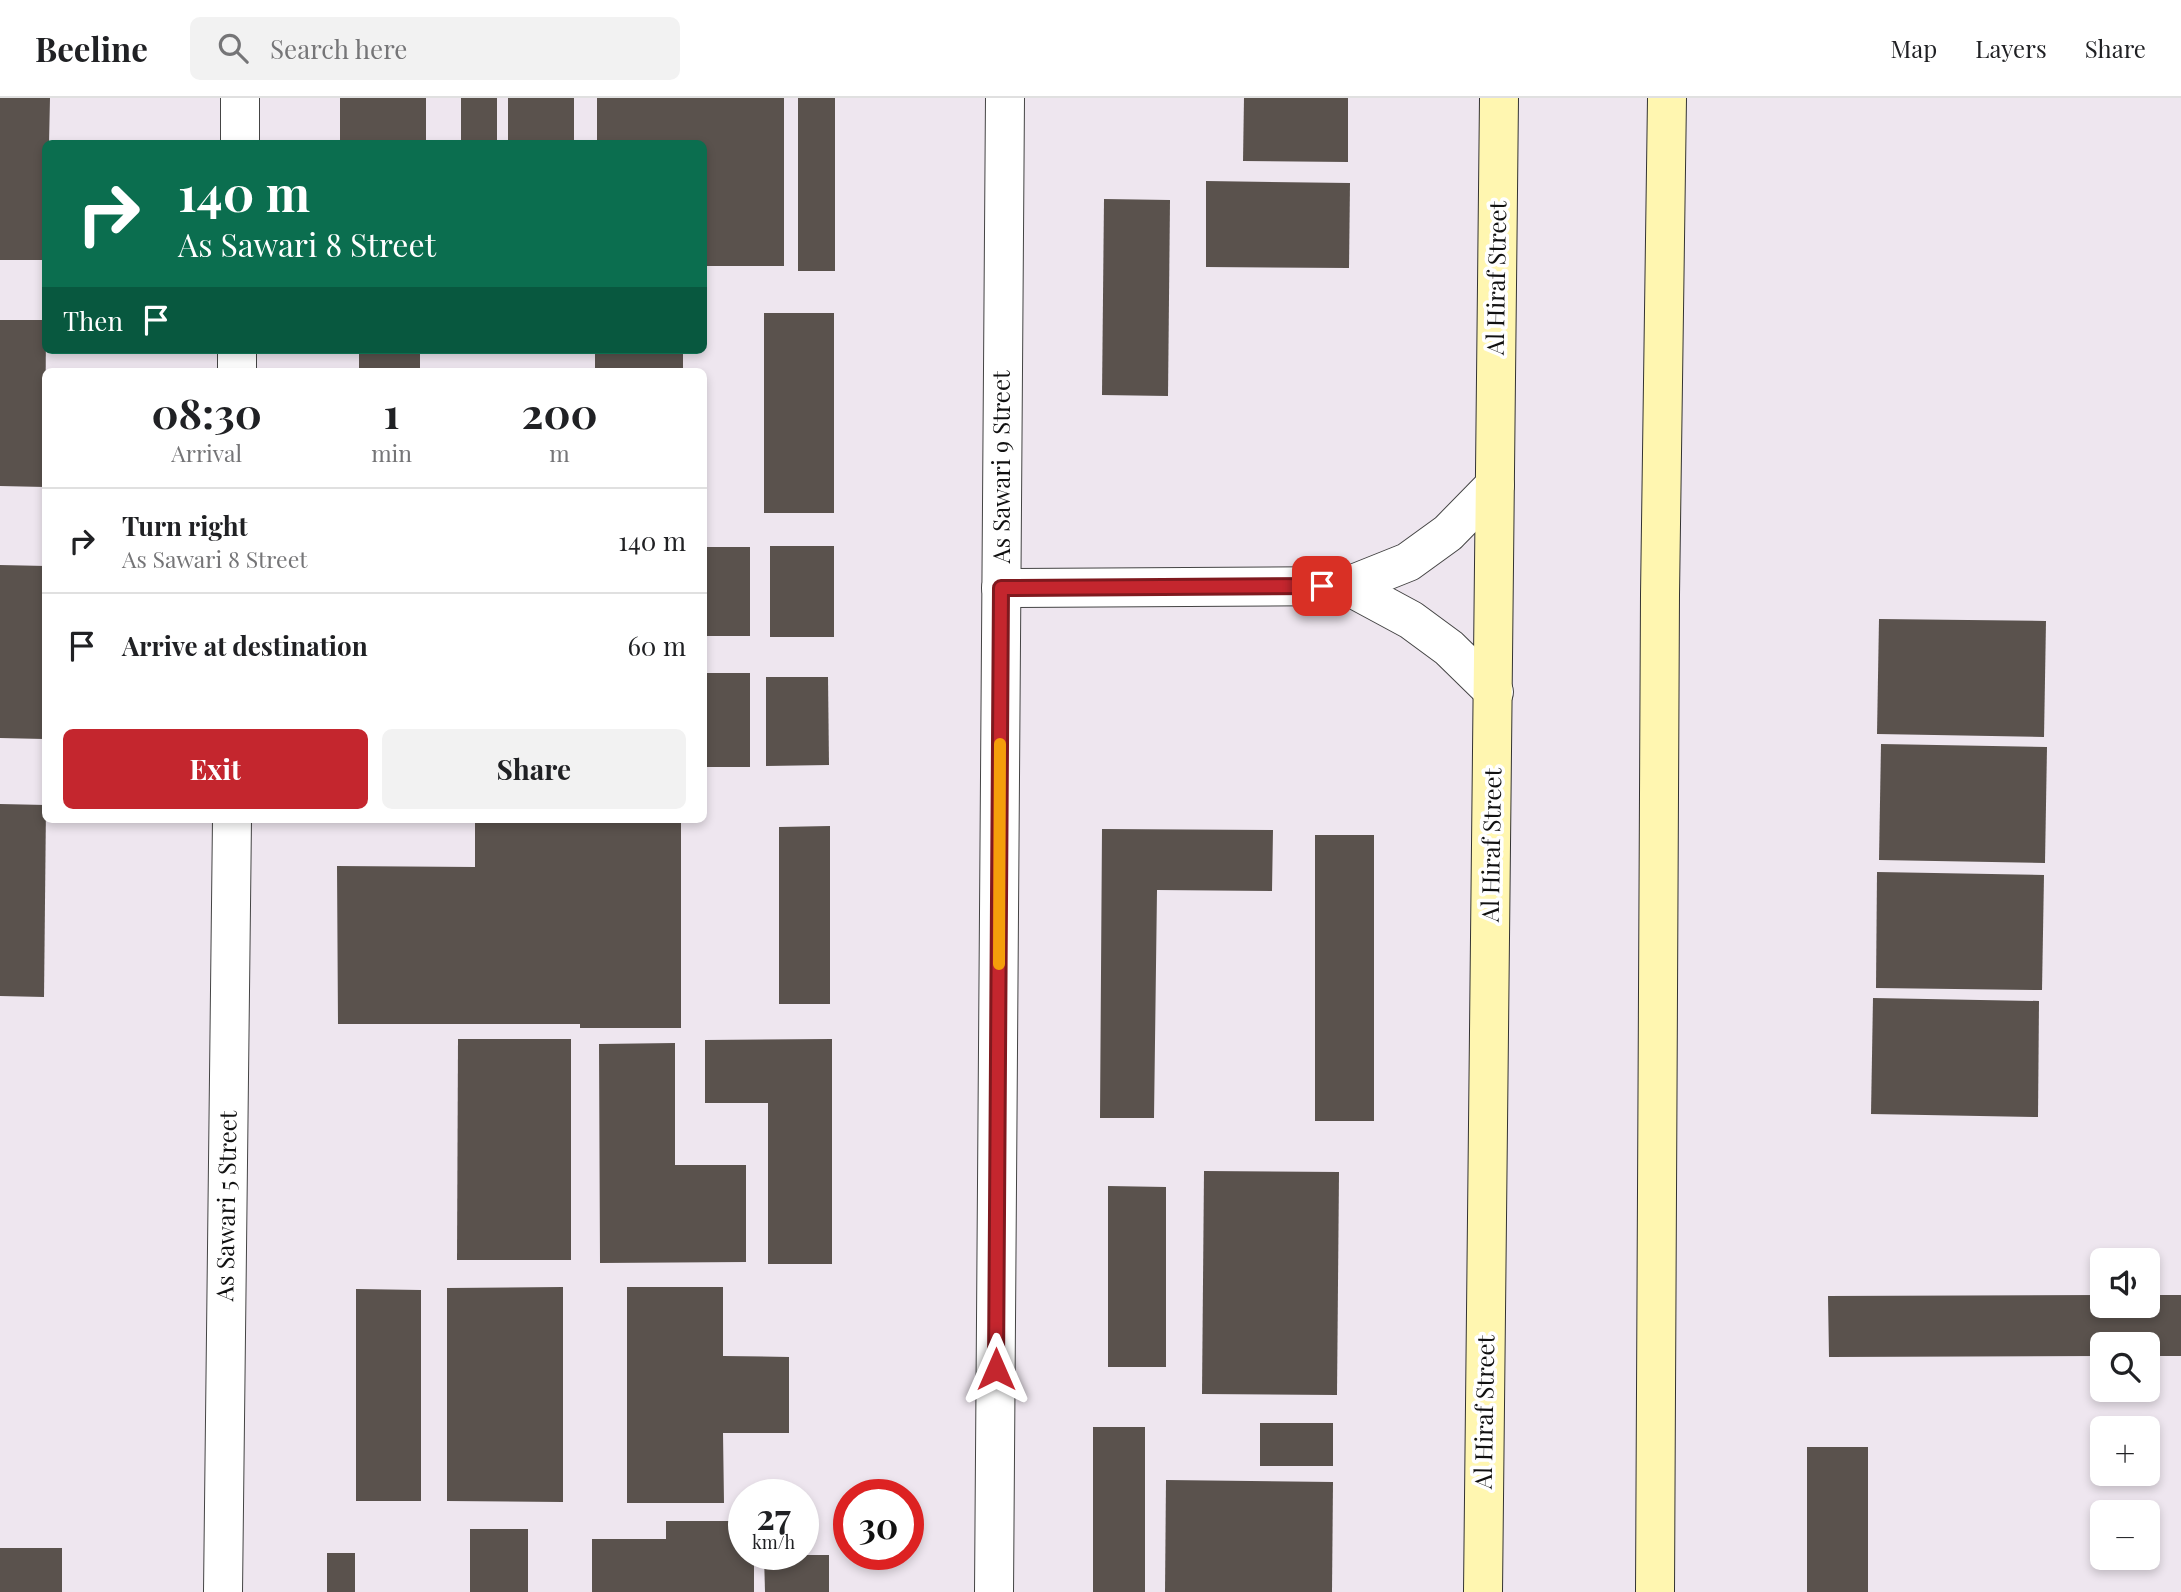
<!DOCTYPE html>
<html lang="en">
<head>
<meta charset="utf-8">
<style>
	body { margin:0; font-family:"Playfair Display",serif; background:#f2f2f2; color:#202124; height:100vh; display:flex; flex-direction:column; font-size:26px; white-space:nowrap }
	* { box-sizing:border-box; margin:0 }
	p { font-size:23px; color:#757577 }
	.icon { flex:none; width:38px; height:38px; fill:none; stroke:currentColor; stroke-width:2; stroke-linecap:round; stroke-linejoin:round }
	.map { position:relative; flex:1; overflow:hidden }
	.side { position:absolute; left:42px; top:270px; width:665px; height:455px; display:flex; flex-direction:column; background:#fff; border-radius:10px; box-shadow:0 4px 10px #0003 }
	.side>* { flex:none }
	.top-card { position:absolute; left:42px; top:42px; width:665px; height:214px; border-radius:10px; box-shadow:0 4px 10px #0003; background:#0b6e4f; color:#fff; overflow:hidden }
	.controls { position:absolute; left:2090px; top:1150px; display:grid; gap:14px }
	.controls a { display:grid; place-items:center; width:70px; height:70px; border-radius:10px; background:#fff; box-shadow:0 4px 10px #0003; font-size:35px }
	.speed { position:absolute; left:728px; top:1381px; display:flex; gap:14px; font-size:35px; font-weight:700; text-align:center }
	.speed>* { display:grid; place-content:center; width:91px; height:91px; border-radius:50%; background:#fff; box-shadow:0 4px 10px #0003; line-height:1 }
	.speed small { font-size:18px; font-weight:400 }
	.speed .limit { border:10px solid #d22; background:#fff; color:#111 }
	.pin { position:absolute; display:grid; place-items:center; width:60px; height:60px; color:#fff; margin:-30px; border-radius:14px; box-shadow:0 4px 10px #0006 }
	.me { position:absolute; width:77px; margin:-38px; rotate:0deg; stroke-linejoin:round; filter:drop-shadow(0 0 5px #0008) }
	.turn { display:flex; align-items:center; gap:24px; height:147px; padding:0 21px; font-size:32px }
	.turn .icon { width:91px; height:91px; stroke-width:2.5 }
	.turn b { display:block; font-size:49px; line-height:60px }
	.then { display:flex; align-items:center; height:66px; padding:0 21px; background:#0003; gap:14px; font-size:26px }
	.eta { display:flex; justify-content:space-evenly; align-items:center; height:119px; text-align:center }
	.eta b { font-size:42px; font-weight:700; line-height:49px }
	.button { display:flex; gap:14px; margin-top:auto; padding:14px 21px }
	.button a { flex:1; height:80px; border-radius:10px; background:#c4262e; color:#fff; font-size:28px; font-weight:700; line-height:80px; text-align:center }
	.button a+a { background:#f2f2f2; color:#202124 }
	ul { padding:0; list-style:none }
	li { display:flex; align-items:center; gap:21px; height:105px; padding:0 21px; border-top:2px solid #e0e0e0 }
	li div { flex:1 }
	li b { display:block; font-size:26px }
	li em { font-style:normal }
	header { display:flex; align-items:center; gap:42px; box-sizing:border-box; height:98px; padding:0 35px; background:#fff; border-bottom:2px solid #e0e0e0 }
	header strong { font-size:33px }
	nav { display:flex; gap:38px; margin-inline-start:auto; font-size:24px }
	.search { width:490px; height:63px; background:#f2f2f2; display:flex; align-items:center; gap:18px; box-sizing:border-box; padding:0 24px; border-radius:10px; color:#757577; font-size:26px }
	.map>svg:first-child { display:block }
</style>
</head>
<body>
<header>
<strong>Beeline</strong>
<div class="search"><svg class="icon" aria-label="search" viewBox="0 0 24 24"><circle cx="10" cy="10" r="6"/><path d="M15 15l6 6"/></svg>Search here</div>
<nav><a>Map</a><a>Layers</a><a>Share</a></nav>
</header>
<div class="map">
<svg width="2181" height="1494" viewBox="0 0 2181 1494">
	<rect width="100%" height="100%" fill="#fffdf5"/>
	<!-- industrial -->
	<path fill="#eee6ef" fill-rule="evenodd" d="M0,0h2181v1494h-2181zM46,46h658v206h-658zM46,273h658v448h-658zM2102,1162h45v46h-45zM2102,1246h45v46h-45zM2102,1330h45v46h-45zM744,1396h59v60h-59zM849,1396h59v60h-59zM2102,1414h45v46h-45z"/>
	<!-- building -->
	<g fill="#5a524d">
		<path d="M0,0h50l-1,46h-3v116h-46z"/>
		<rect x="340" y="0" width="86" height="43"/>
		<rect x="461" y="0" width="36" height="46"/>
		<rect x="508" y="0" width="66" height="46"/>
		<path d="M597,0h187v168h-80v-122h-107z"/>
		<rect x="798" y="0" width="37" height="173"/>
		<path d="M1244,0h104v64l-105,-1z"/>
		<path d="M1206,83l144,2 -1,85 -143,-1z"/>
		<path d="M1104,101l66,1 -2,196 -66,-1z"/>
		<rect x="764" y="215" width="70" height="200"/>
		<path d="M0,222h46l-1,167 -45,-1z"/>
		<rect x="359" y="252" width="61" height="21"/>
		<rect x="595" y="252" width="88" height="21"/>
		<rect x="770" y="448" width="64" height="91"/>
		<rect x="704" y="449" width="46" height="89"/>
		<path d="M0,467l46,1 -2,173 -44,-1z"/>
		<path d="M1879,521l167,2 -2,116 -167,-3z"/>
		<rect x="704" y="575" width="46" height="94"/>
		<path d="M766,579h62l1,88 -63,1z"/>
		<path d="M1881,646l166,3 -2,116 -166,-3z"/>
		<path d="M0,706l46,1 -2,192 -44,-1z"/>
		<path d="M475,721h206v209h-101v-4h-242l-1,-158 138,1z"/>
		<path d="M830,728v178h-51v-177z"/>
		<path d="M1102,731l171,1 -1,61 -115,-1 -3,228h-54z"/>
		<rect x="1315" y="737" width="59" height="286"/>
		<path d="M1877,774l167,3 -2,115 -166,-2z"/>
		<path d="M1873,900l166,3 -1,116 -167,-3z"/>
		<path d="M458,941h113v221h-114z"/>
		<path d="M832,941v225h-64v-161h-63v-63z"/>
		<path d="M675,945v122h71v97l-146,1 -1,-219z"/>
		<path d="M1204,1073l135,1 -2,223 -135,-1z"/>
		<path d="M1108,1088l58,1v180h-58z"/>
		<path d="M563,1189v215l-116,-1v-213z"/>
		<path d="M627,1189h96v69l66,1v76h-66l1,70h-97z"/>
		<path d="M356,1191l65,1v211h-65z"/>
		<path d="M2102,1197v11h45v-11h34v61h-34v-12h-45v12l-273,1 -1,-61z"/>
		<rect x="1260" y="1325" width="73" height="43"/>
		<rect x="1093" y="1329" width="52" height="165"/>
		<rect x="1807" y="1349" width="61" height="145"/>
		<path d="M1166,1382l167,2 -1,110h-167z"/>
		<path d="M666,1423h78v33h10v38h-162v-53h74z"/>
		<rect x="470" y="1431" width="58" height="63"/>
		<rect x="0" y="1450" width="62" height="44"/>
		<rect x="327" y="1455" width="28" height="39"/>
		<path d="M764,1457h65v37h-64z"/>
	</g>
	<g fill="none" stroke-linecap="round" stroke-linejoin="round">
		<defs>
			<g id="street">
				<path d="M240,46v-46"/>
				<path d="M237,273v-21"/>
				<path d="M1348,488l63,34 38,28 45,44"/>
				<path d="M1001,490l347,-2 60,-24 40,-29 47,-48"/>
				<path d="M223,1494l9,-773"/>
				<path d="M994,1494l11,-1494"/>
			</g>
			<g id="secondary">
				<path d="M1483,1494l16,-1494"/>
				<path d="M1655,1494l5,-997 7,-497"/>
			</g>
		</defs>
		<!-- street casing -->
		<use href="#street" stroke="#444" stroke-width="40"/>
		<!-- secondary casing -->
		<use href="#secondary" stroke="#333" stroke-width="40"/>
		<!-- street -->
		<use href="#street" stroke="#fff" stroke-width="38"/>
		<!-- secondary -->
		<use href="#secondary" stroke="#fff6b0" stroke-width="38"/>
	</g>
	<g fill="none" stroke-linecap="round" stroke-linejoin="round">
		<defs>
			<path id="route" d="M996,1271l5,-781 321,-2"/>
		</defs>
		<!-- route casing -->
		<use href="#route" stroke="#7f191e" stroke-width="18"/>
		<!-- route -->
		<use href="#route" stroke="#c4262e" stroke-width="12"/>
		<!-- slow -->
		<path stroke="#f59e0b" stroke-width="12" d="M999,866l1,-220"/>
	</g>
	<g text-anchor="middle" stroke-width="7" stroke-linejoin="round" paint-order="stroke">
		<!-- street labels -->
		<g font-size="24" fill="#111" stroke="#fff">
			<text transform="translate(1497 180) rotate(-89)" y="8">Al Hiraf Street</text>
			<text transform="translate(1002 369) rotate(-90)" y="8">As Sawari 9 Street</text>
			<text transform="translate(1492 747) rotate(-89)" y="8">Al Hiraf Street</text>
			<text transform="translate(227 1108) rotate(-89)" y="8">As Sawari 5 Street</text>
			<text transform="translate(1485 1314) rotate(-89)" y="8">Al Hiraf Street</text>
		</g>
	</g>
</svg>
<div class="controls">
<a><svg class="icon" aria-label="sound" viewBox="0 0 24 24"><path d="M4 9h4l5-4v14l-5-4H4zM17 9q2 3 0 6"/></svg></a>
<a><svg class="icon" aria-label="search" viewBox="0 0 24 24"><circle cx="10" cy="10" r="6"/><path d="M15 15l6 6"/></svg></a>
<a>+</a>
<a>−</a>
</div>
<div class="speed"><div>27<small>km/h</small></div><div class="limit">30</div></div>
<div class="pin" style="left:1322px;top:488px;background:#d93025"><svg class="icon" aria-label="arrive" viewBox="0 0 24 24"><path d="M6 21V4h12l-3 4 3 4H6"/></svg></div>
<svg class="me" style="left:996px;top:1271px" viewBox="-20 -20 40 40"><path d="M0-17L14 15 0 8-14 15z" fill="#c4262e" stroke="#fff" stroke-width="4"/></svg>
<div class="top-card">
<div class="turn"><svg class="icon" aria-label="right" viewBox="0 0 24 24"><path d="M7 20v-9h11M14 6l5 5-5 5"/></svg><div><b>140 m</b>As Sawari 8 Street</div></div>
<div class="then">Then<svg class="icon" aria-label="arrive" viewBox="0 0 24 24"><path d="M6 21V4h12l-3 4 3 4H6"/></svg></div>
</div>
<section class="side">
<div class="eta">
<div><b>08:30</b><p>Arrival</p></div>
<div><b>1</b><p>min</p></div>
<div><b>200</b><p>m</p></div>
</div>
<ul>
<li><svg class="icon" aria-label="right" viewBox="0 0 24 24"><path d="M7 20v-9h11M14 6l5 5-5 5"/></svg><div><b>Turn right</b><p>As Sawari 8 Street</p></div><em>140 m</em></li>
<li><svg class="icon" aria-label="arrive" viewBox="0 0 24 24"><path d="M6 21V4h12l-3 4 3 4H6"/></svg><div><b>Arrive at destination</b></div><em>60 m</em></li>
</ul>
<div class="button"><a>Exit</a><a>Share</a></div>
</section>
</div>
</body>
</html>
